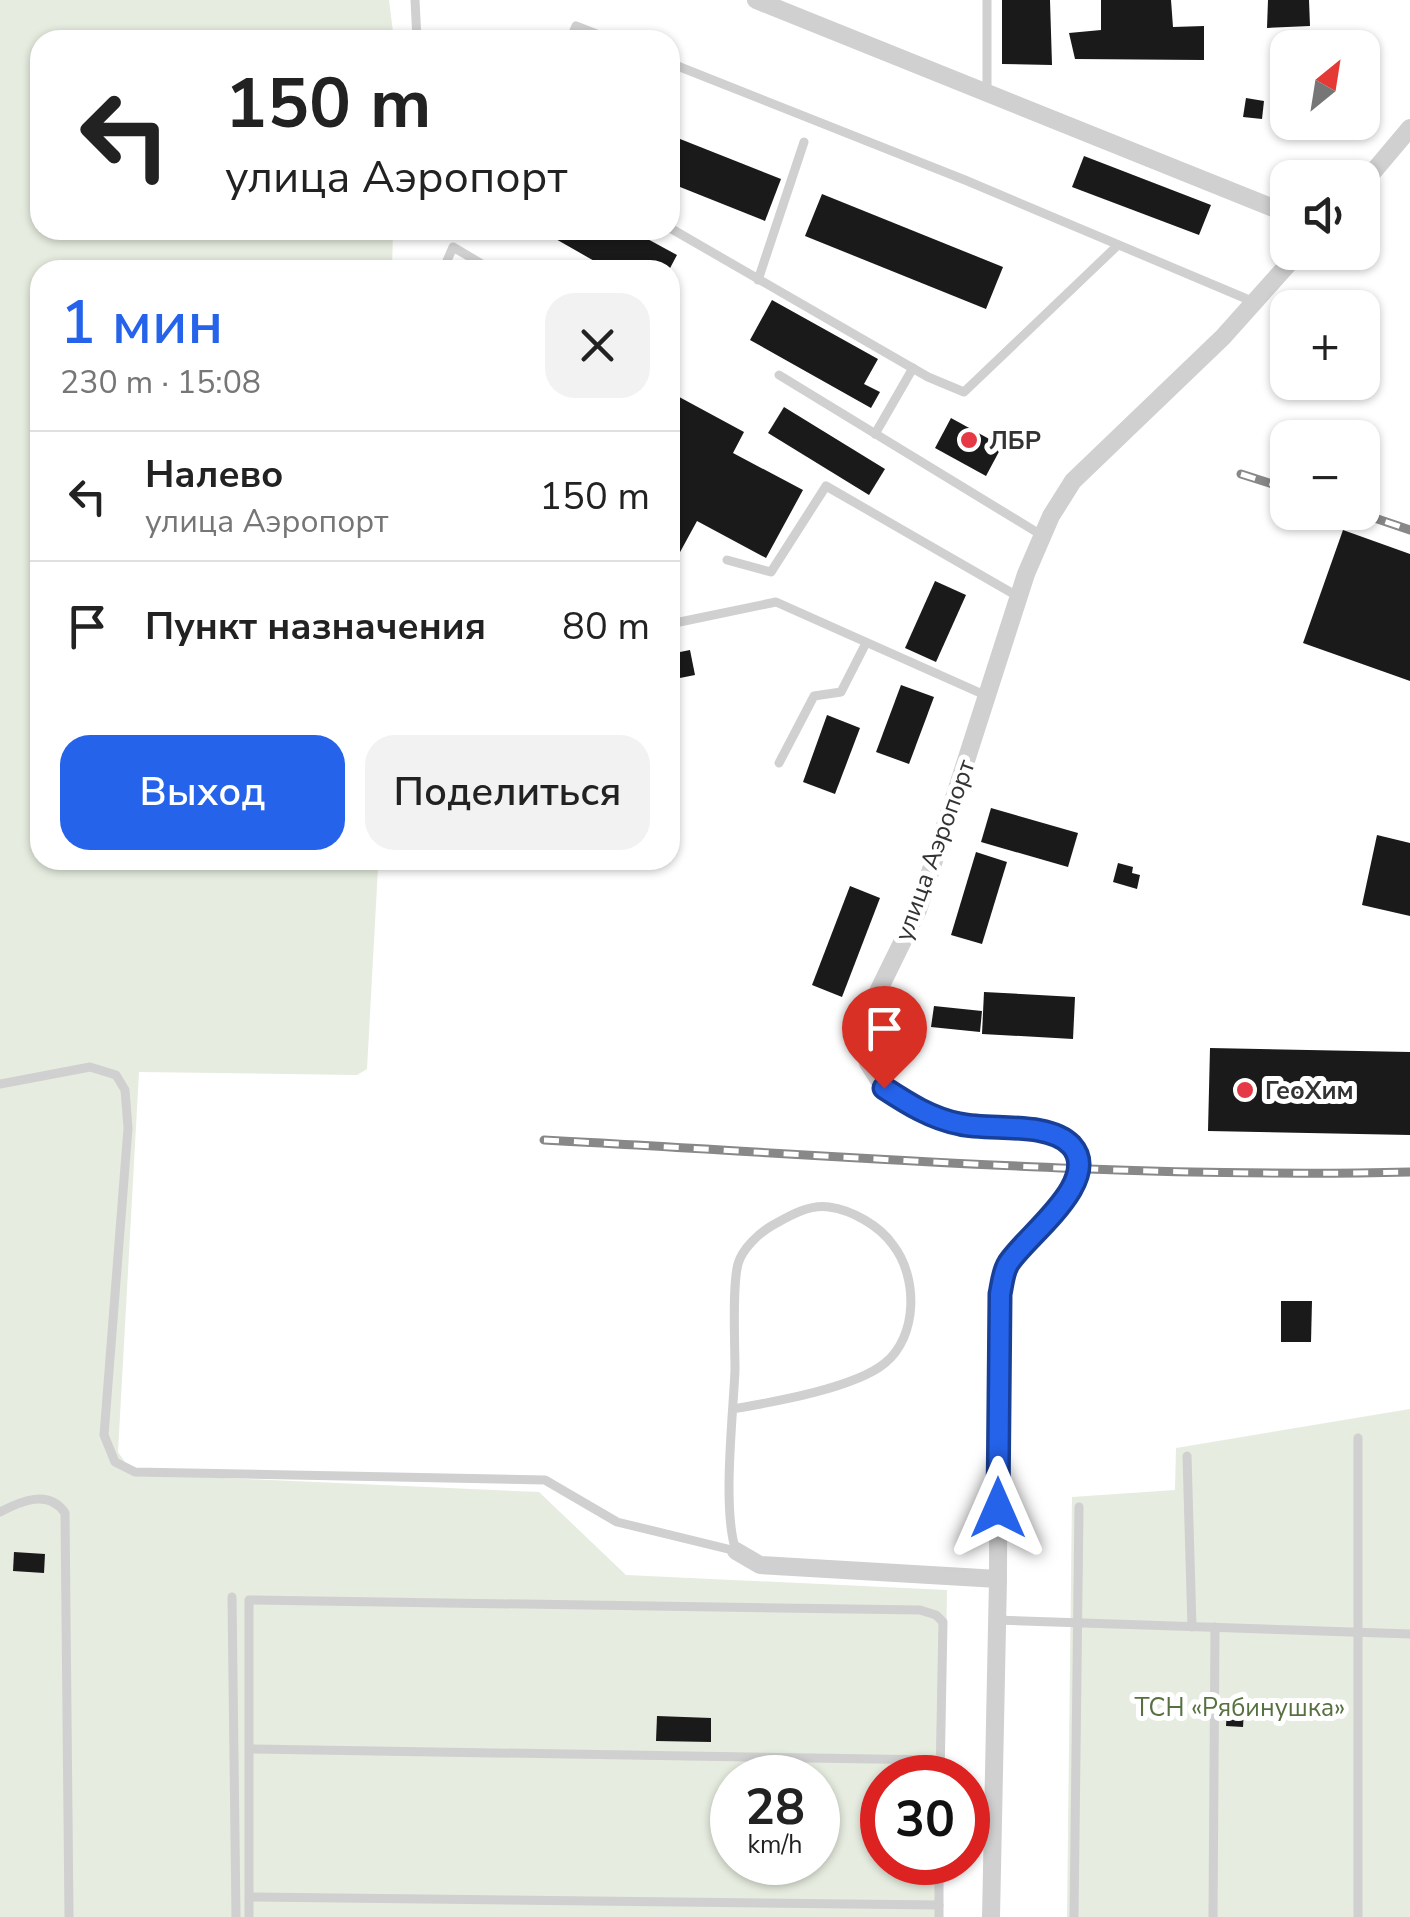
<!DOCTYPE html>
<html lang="ru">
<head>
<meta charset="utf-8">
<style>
	body { margin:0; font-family:"Nunito Sans",sans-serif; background:#f2f2f2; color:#222; height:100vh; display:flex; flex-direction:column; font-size:38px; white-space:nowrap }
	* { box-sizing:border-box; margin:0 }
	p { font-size:32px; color:#767676 }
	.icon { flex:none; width:55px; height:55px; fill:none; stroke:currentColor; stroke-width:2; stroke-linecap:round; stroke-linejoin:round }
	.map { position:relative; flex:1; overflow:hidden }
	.side { position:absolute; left:30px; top:260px; width:650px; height:610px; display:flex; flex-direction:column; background:#fff; border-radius:30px; box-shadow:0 2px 8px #0004 }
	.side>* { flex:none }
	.banner { position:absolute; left:30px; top:30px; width:650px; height:210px; border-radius:30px; box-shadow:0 2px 8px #0004; background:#fff; color:#222; overflow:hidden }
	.needle { width:65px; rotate:30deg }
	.controls { position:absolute; left:1270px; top:30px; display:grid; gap:20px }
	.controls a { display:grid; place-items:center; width:110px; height:110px; border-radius:20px; background:#fff; box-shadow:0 2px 8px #0004; font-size:50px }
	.speed { position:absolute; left:710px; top:1755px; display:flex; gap:20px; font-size:50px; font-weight:700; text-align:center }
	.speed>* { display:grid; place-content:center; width:130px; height:130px; border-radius:50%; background:#fff; box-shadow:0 2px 8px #0004; line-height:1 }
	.speed small { font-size:25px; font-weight:400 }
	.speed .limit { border:15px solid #d22; background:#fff; color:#111 }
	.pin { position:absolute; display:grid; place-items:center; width:85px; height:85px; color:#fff; margin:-102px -42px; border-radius:50% 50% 50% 0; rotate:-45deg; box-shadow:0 0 10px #0007 }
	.pin .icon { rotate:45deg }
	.me { position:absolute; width:110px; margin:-55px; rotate:0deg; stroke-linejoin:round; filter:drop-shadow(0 0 8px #0008) }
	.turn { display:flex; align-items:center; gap:35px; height:210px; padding:0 30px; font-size:45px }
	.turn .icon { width:130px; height:130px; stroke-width:2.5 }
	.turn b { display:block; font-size:70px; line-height:85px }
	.round { display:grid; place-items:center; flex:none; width:105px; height:105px; border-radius:30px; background:#f2f2f2 }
	.summary { display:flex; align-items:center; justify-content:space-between; height:170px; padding:0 30px }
	h1 { font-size:60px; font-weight:600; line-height:75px; color:#2563eb }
	.primary-button { display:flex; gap:20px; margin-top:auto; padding:20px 30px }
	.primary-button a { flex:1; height:115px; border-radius:30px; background:#2563eb; color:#fff; font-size:40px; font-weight:600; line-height:115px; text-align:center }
	.primary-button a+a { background:#f2f2f2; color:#222 }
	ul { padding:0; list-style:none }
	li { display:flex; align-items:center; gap:30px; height:130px; padding:0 30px; border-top:2px solid #e0e0e0 }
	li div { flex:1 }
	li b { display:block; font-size:38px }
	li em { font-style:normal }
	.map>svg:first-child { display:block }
</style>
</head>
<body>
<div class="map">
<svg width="1410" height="1917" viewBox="0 0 1410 1917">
	<rect width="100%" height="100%" fill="#fff"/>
	<!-- green -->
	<g fill="#e6ecdf" fill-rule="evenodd">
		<path d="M0,0h389l5,40h-354v190h353l-1,40h-352v590h161l2,5 175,3 -11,201 -10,6 -218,-3 -21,380 15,22 406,18 87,83 321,15 -3,187 -62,1v84l61,1 -1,54h-942zM732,1778h86v84h-86z"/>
		<path d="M1410,1409v508h-343l5,-420 103,-7 1,-42z"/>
	</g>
	<!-- building -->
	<g fill="#1a1a1a">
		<path d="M1002,0h48l2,65 -50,-1z"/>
		<path d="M1101,0h70l2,27 31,-1v34l-129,-1 -6,-26 32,-3z"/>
		<path d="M1268,0h41l1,26 -43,2z"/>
		<path d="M1246,98l18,3 -2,18 -19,-2z"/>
		<path d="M670,135l111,44 -16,42 -95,-38z"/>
		<path d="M1084,156l127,49 -12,30 -127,-48z"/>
		<path d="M822,194l181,73 -17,42 -181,-73z"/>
		<path d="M540,230h91l46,25 -8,15h-59z"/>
		<path d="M772,300l106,59 -14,25 16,8 -9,16 -121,-68z"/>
		<path d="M670,392l74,40 -11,21 70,37 -37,68 -69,-37 -24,44 -3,-2z"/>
		<path d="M784,407l101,62 -16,26 -101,-62z"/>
		<path d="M951,418l51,28 -16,30 -51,-28z"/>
		<path d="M1343,530l67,24v127l-107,-38z"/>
		<path d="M935,581l31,14 -30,67 -31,-14z"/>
		<path d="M690,650l5,25 -25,5v-26z"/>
		<path d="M901,685l33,12 -25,67 -33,-12z"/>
		<path d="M827,715l33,13 -25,66 -32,-12z"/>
		<path d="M991,808l87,25 -10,34 -87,-25z"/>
		<path d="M1377,835l33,8v73l-48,-11z"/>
		<path d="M976,852l31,10 -25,82 -31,-9z"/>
		<path d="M1118,863l15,4 -1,6 8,2 -3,14 -24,-7z"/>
		<path d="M850,886l30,12 -38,99 -30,-12z"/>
		<path d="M984,992l91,5 -2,42 -91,-5z"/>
		<path d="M934,1006l48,5 -2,21 -49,-5z"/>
		<path d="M1210,1048l200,4v83l-202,-4z"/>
		<path d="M1281,1301h31l-1,41h-30z"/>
		<path d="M14,1552l31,2 -1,19 -31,-2z"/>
		<path d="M1227,1708l17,1 -1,18 -17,-1z"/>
		<path d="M657,1716l54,2v24l-55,-1z"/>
	</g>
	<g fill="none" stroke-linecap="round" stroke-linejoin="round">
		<!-- service -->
		<g stroke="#d0d0d0" stroke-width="9">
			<path d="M415,0l2,40"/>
			<path d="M570,40l6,-14 36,14"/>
			<path d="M670,63l295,117 289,122"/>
			<path d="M987,93v-93"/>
			<path d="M670,228l258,149 36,15 154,-147"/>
			<path d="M443,270l10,-23 39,23"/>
			<path d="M758,280l46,-138"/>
			<path d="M779,375l264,161"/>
			<path d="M875,434l38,-66"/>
			<path d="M727,560l44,12 55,-86 193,111"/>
			<path d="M670,624l106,-22 211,94"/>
			<path d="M779,763l35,-67 27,-4 25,-49"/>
			<path d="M0,1084l90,-17 26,8 9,15 3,38 -24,307 11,27 20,10 410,8 72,42 119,29"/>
			<path d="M733,1409c40,-7 122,-21 152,-46 33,-27 33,-86 8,-118 -13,-19 -41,-35 -64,-38 -20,-3 -40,9 -56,18 -14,8 -31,24 -35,39 -6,22 -3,80 -3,106 -2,48 -13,139 1,181"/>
			<path d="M1187,1456l5,171"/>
			<path d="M0,1512c21,-11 49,-23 65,1l4,404"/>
			<path d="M232,1597l4,320"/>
			<path d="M997,1620l413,14"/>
			<path d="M249,1749l691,11"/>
			<path d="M249,1897l690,8"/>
			<path d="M249,1917v-317l671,10 16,5 7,7 -3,156"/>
			<path d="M939,1917v-55"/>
			<path d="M1074,1917l5,-410"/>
			<path d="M1213,1917l2,-290"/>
			<path d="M1358,1917v-479"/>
		</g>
		<!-- minor -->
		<g stroke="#d0d0d0" stroke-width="18">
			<path d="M756,0l532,214"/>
			<path d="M1362,185l48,-57"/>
			<path d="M736,1551l24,14 238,14"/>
			<path d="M991,1917l7,-338 1,-285 8,-29 49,-54 17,-27 6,-17 -5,-19 -23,-16 -94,-8 -42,-16 -31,-20 -16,-25 -4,-19 4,-32 50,-102 108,-336 25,-58 22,-35 150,-144 76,-85"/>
		</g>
		<defs>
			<g id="rail">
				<path d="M1241,474l47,15"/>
				<path d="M1357,512l53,18"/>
				<path d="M544,1140c288,15 578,39 866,32"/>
			</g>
		</defs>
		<!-- rail casing -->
		<use href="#rail" stroke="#888" stroke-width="9"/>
		<!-- rail -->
		<use href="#rail" stroke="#fff" stroke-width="5" stroke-dasharray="15" stroke-linecap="butt"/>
	</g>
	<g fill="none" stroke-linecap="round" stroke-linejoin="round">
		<defs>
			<path id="route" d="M884,1088c23,15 48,31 76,36 31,7 88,-3 111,21 33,36 -47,92 -63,119 -5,8 -6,21 -8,30l-2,214"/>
		</defs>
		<!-- route casing -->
		<use href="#route" stroke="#184099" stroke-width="25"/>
		<!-- route -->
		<use href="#route" stroke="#2563eb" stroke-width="18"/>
	</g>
	<!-- markers -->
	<g fill="#e63946" stroke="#fff" stroke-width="4">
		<circle cx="969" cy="440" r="10"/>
		<circle cx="1245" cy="1090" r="10"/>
	</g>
	<g text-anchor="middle" stroke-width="10" stroke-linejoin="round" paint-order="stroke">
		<!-- poi labels -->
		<g font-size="25" font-weight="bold" fill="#333" stroke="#fff" text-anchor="start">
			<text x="989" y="449">ЛБР</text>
			<text x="1265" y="1099">ГеоХим</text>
		</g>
		<!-- street labels -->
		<g font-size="25" fill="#333" stroke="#fff">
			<text transform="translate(934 850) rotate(-70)" y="9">улица Аэропорт</text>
		</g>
		<!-- park labels -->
		<g font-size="25" fill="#56703f" stroke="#fff">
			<text x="1240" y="1716">ТСН «Рябинушка»</text>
		</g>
	</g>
</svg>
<div class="controls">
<a><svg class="needle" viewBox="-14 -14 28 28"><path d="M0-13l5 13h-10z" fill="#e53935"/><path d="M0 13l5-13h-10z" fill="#767676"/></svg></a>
<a><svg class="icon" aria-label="sound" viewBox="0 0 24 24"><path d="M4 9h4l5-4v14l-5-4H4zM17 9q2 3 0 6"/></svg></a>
<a>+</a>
<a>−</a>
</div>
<div class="speed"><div>28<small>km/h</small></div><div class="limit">30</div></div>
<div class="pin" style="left:884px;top:1088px;background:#d93025"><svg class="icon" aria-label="arrive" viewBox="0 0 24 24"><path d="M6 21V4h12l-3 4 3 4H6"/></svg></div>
<svg class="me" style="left:998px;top:1508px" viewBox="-20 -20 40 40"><path d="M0-17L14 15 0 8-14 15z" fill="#2563eb" stroke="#fff" stroke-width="4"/></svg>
<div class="banner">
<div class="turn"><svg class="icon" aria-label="left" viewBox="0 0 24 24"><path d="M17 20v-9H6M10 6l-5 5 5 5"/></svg><div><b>150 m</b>улица Аэропорт</div></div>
</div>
<section class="side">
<div class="summary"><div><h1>1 мин</h1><p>230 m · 15:08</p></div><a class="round"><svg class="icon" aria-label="close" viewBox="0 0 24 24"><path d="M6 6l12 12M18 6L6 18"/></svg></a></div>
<ul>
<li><svg class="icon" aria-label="left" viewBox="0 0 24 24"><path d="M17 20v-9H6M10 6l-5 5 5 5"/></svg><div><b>Налево</b><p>улица Аэропорт</p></div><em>150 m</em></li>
<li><svg class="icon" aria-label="arrive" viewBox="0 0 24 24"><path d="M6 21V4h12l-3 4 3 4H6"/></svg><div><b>Пункт назначения</b></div><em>80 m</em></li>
</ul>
<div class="primary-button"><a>Выход</a><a>Поделиться</a></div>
</section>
</div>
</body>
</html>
